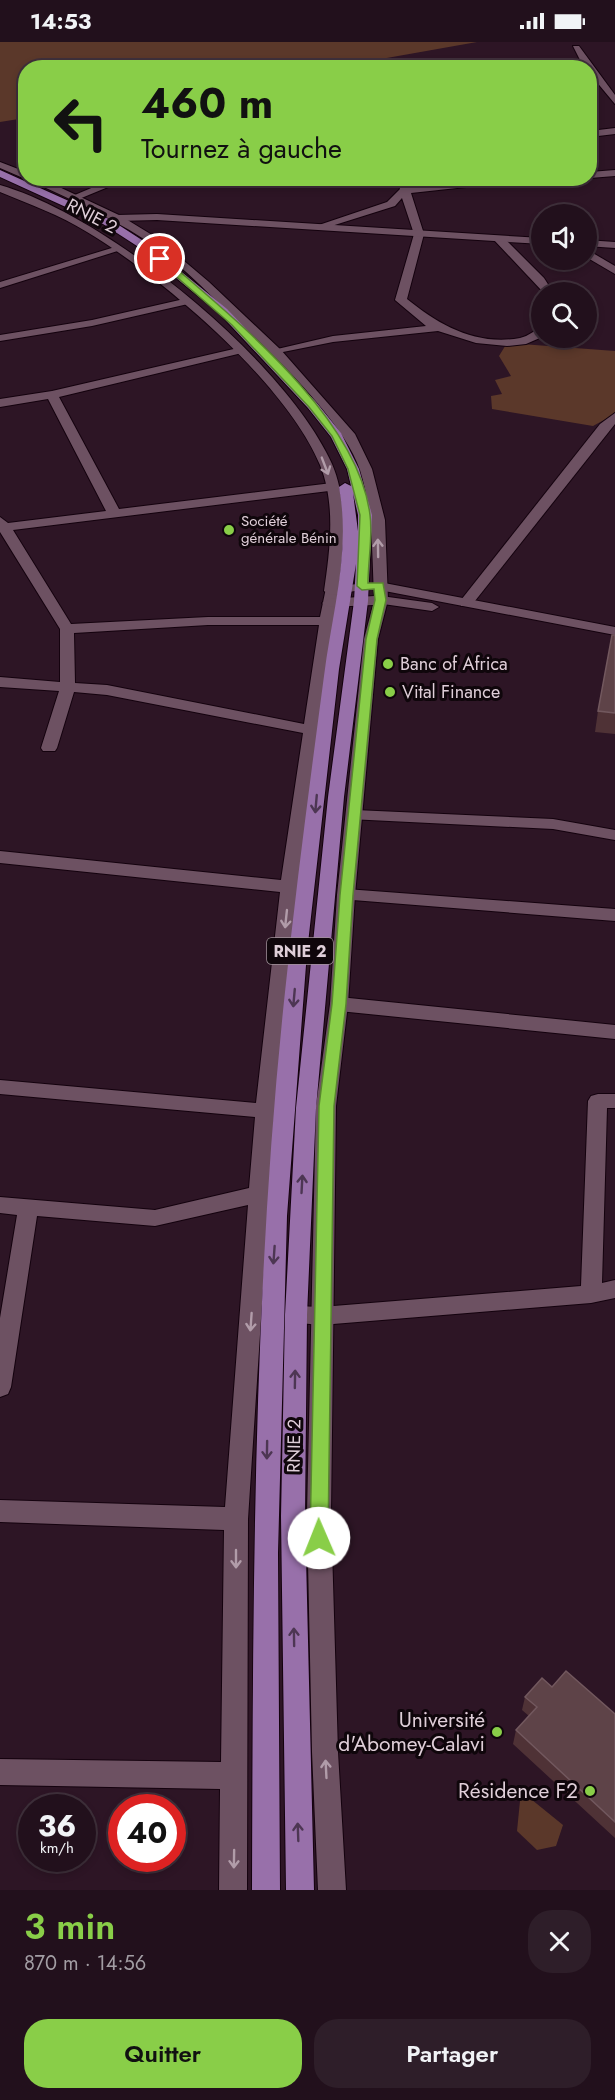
<!DOCTYPE html>
<html lang="fr">
<head>
<meta charset="utf-8">
<style>
	body { margin:0; font-family:Jost,sans-serif; background:#2e1e29; color:#f1f3f6; height:100vh; display:flex; flex-direction:column; font-size:22px; white-space:nowrap }
	* { box-sizing:border-box; margin:0 }
	p { font-size:20px; color:#a29da3 }
	.icon { flex:none; width:33px; height:33px; fill:none; stroke:currentColor; stroke-width:2; stroke-linecap:round; stroke-linejoin:round }
	.map { position:relative; height:1848px; overflow:hidden }
	.sheet { display:flex; flex-direction:column; background:#22101c; flex:1 }
	.sheet>* { flex:none }
	.banner { position:absolute; left:18px; top:18px; width:579px; height:126px; border-radius:24px; box-shadow:0 3px 9px #0003,0 0 0 2px #3f303b; background:#89ce48; color:#111; overflow:hidden }
	.tools { position:absolute; left:531px; top:162px; display:grid; gap:12px }
	.tools a { display:grid; place-items:center; width:66px; height:66px; border-radius:50%; background:#22101c; box-shadow:0 3px 9px #0003,0 0 0 2px #3f303b; font-size:30px }
	.speed { position:absolute; left:18px; top:1752px; display:flex; gap:12px; font-size:30px; font-weight:700; text-align:center }
	.speed>* { display:grid; place-content:center; width:78px; height:78px; border-radius:50%; background:#22101c; box-shadow:0 3px 9px #0003,0 0 0 2px #3f303b; line-height:1 }
	.speed small { font-size:15px; font-weight:400 }
	.speed .limit { border:9px solid #d22; background:#fff; color:#111 }
	.pin { position:absolute; display:grid; place-items:center; width:51px; height:51px; color:#fff; margin:-26px; border:3px solid #fff; border-radius:50%; box-shadow:0 2px 6px #0007 }
	.me { position:absolute; width:66px; margin:-33px; rotate:359deg; stroke-linejoin:round; filter:drop-shadow(0 0 4px #0008) }
	.turn { display:flex; align-items:center; gap:21px; height:126px; padding:0 24px; font-size:27px }
	.turn .icon { width:78px; height:78px; stroke-width:2.5 }
	.turn b { display:block; font-size:42px; line-height:51px }
	.round { display:grid; place-items:center; flex:none; width:63px; height:63px; border-radius:24px; background:#2e1e29 }
	.overview { display:flex; align-items:center; justify-content:space-between; height:102px; padding:0 24px }
	h1 { font-size:36px; font-weight:600; line-height:45px; color:#89ce48 }
	.action { display:flex; gap:12px; margin-top:auto; padding:12px 24px }
	.action a { flex:1; height:69px; border-radius:24px; background:#89ce48; color:#111; font-size:24px; font-weight:600; line-height:69px; text-align:center }
	.action a+a { background:#2e1e29; color:#f1f3f6 }
	.status { display:flex; justify-content:space-between; align-items:center; height:42px; padding:0 30px; background:#22101c; direction:ltr }
	.status svg { height:16px; fill:currentColor }
	.map>svg:first-child { display:block }
</style>
</head>
<body>
<div class="status"><b>14:53</b><svg viewBox="0 0 49 12"><path d="M0 12V9h3v3zM5 12V6h3v6zM10 12V3h3v9zM15 12V0h3v12zM26 1h20v11H26zM47 4h2v5h-2z"/></svg></div>
<div class="map">
<svg width="615" height="1848" viewBox="0 0 615 1848">
	<rect width="100%" height="100%" fill="#2d1525"/>
	<!-- green -->
	<g fill="#5b382a">
		<path d="M0,0h477l-141,25 -310,1 -1,50 -25,4z"/>
		<path d="M507,301l108,8v63l-22,12 -101,-17 -1,-13 11,-2 -7,-14 16,-4 -12,-20z"/>
		<path d="M521,1749l42,34 -7,21 -19,4 -20,-19z"/>
	</g>
	<g fill="none" stroke-linecap="round" stroke-linejoin="round">
		<defs>
			<g id="minor">
				<path d="M573,4h6l36,49v9l-25,-30v-6h-6z"/>
				<path d="M419,19l10,7h-10l-4,-4z"/>
				<path d="M615,86v6l-25,3v-6z"/>
				<path d="M615,128v6l-25,2v-6z"/>
				<path d="M115,136h15l-51,21 -9,-2z"/>
				<path d="M396,136h10l3,9 97,-9h42l-137,15 13,41 -17,65c32,26 69,47 113,39 9,-2 14,-8 22,-10v9l-16,7 -19,2 -31,-3 -38,-12 -105,11 -60,12v-4l60,-14 93,-10 -31,-26 19,-66 -12,-36 -7,8 -73,23 -9,-2 74,-25 13,-13z"/>
				<path d="M494,194h8l42,42 9,14h-10l-49,-52z"/>
				<path d="M115,205l9,2 -124,39v-6z"/>
				<path d="M586,207l29,17v8l-29,-17z"/>
				<path d="M184,257l4,1v4l-96,22 -92,15v-6l92,-15z"/>
				<path d="M238,306l6,3 -2,2 -183,44 60,112 213,-26 5,1v6l-324,40 58,94 137,-7h112l6,-29 5,-1 7,4 -40,296 -22,217 8,3 3,5 -3,5 -10,2 -26,400 -1,371h-28l1,-101 -220,-4v-26l221,3 3,-232 -224,-8v-22l225,7 23,-302 -93,21 -118,-10 -26,171 -3,7 -8,3v-79l17,-103 -17,-2v-16l155,13 94,-22 6,-71 -255,-23v-14l256,23 24,-211 -280,-29v-12l281,29 22,-147 -196,-38 -33,-3 -17,56 -2,3h-12l-2,-3 18,-57 -59,-4v-10l60,5v-53l-60,-97v-15l8,6 98,-12 -58,-112 -48,8v-8l52,-8zM208,583h111l-15,99 -197,-39 -32,-2 -1,-50z"/>
				<path d="M615,371v11l-144,182h-10v-6l139,-176z"/>
				<path d="M355,768l198,9 62,11v10l-62,-11 -204,-10 -2,-4z"/>
				<path d="M346,847l269,20v12l-275,-22 -3,-4 3,-4z"/>
				<path d="M339,955l276,28v14l-276,-28 -7,-2 -2,-5 2,-5z"/>
				<path d="M598,1052h17v14h-8l-5,175 13,-3v18l-24,5 -270,22 -33,-3 -3,-7 3,-7 8,-2 25,1 260,-21 7,-185 3,-5z"/>
			</g>
			<g id="tertiary">
				<path d="M0,120l26,10v6h14l81,38 36,22 52,44 72,68 74,84 17,35 13,51 3,80 -10,39 -23,256 -7,109 -12,102 -5,408 7,238 8,138h-28l-6,-138 -5,-238 9,-408 14,-102 7,-109 27,-256 9,-34 -44,2 -7,-4 7,-4 45,-3c-2,-43 -1,-85 -14,-126 -17,-52 -97,-125 -137,-163 -24,-23 -49,-48 -76,-66 -46,-30 -98,-52 -147,-73z"/>
				<path d="M0,143c108,31 286,176 332,279 16,37 12,82 7,122l28,-3v6l-36,6 -7,-4c6,-41 12,-87 -4,-126 -34,-82 -158,-188 -233,-233 -27,-17 -58,-28 -87,-40z"/>
			</g>
			<g id="secondary">
				<path d="M157,172l385,24v6l-385,-24 -40,1 -5,-3 5,-3z"/>
				<path d="M586,198l29,2v6l-29,-2z"/>
				<path d="M379,540l236,45v8l-241,-46v-6z"/>
				<path d="M381,554l51,7 7,4 -7,4 -56,-8v-6z"/>
			</g>
			<path id="trunk" d="M0,128l111,50 34,22 82,67 89,93 25,31 18,36 13,46 -4,86 -24,196 -28,311 -9,207 -2,201 9,374h-28l-5,-374 4,-201 11,-207 32,-311 26,-196 2,-37 -17,105 -32,283 -20,264 -9,337 2,337h-28c1,-300 1,-600 33,-898 11,-105 25,-211 39,-316 8,-64 27,-124 15,-189l6,-4 6,3 -4,-17 -16,-32 -23,-29 -89,-95 -82,-67 -34,-22 -103,-47zM353,451l5,22v16z"/>
		</defs>
		<!-- minor casing -->
		<use href="#minor" stroke="#14020e" stroke-width="2"/>
		<!-- tertiary casing -->
		<use href="#tertiary" stroke="#14020e" stroke-width="2"/>
		<!-- secondary casing -->
		<use href="#secondary" stroke="#14020e" stroke-width="2"/>
		<!-- trunk casing -->
		<use href="#trunk" stroke="#14020e" stroke-width="2"/>
		<!-- minor -->
		<use href="#minor" fill="#6d5162" fill-rule="evenodd"/>
		<!-- tertiary -->
		<use href="#tertiary" fill="#6d5162" fill-rule="evenodd"/>
		<!-- secondary -->
		<use href="#secondary" fill="#6d5162" fill-rule="evenodd"/>
		<!-- trunk -->
		<use href="#trunk" fill="#9870aa" fill-rule="evenodd"/>
	</g>
	<!-- wall -->
	<g fill="#4f3236">
		<path d="M615,593v99l-20,-2 3,-21z"/>
		<path d="M552,1645l63,27v124l-102,-94 3,-14 13,-14 -7,-6 3,-13z"/>
	</g>
	<!-- building -->
	<g fill="#5e4348" stroke="#72585e" stroke-width="1.5">
		<path d="M612,593h3v78l-17,-2z"/>
		<path d="M566,1629l49,43v108l-99,-92 21,-23 -12,-10 17,-19 10,9z"/>
	</g>
	<!-- one-way arrows -->
	<defs><path id="oneway-shaft" d="M-6 0H5M1.5-3L5.5 0L1.5 3" fill="none" stroke-width="1.6" stroke-linecap="round" stroke-linejoin="round" transform="scale(1.5)"/></defs>
	<g stroke="#b19ca9">
		<use href="#oneway-shaft" transform="translate(325 424) rotate(69)"/>
		<use href="#oneway-shaft" transform="translate(378 506) rotate(-91)"/>
		<use href="#oneway-shaft" transform="translate(286 877) rotate(96)"/>
		<use href="#oneway-shaft" transform="translate(251 1280) rotate(94)"/>
		<use href="#oneway-shaft" transform="translate(236 1517) rotate(90)"/>
		<use href="#oneway-shaft" transform="translate(326 1727) rotate(-93)"/>
		<use href="#oneway-shaft" transform="translate(234 1817) rotate(91)"/>
	</g>
	<g stroke="#4d3653">
		<use href="#oneway-shaft" transform="translate(316 762) rotate(95)"/>
		<use href="#oneway-shaft" transform="translate(294 956) rotate(95)"/>
		<use href="#oneway-shaft" transform="translate(302 1142) rotate(-87)"/>
		<use href="#oneway-shaft" transform="translate(274 1213) rotate(94)"/>
		<use href="#oneway-shaft" transform="translate(295 1337) rotate(-89)"/>
		<use href="#oneway-shaft" transform="translate(267 1408) rotate(91)"/>
		<use href="#oneway-shaft" transform="translate(294 1595) rotate(-91)"/>
		<use href="#oneway-shaft" transform="translate(298 1790) rotate(-92)"/>
	</g>
	<!-- route -->
	<path fill="#89ce48" stroke="#59862f" stroke-width="1.5" d="M157,215h6c71,62 195,159 207,258 3,21 -2,46 -2,68h15l3,17 -9,39 -24,256 -7,109 -12,102 -6,432 -2,6 -7,2 -6,-2 -3,-6 9,-432 13,-102 8,-109 26,-256 9,-39 -1,-11 -12,1 -5,-4 3,-71 -12,-46 -16,-33 -23,-29 -77,-82 -75,-65z"/>
	<!-- markers -->
	<g fill="#89ce48" stroke="#0f060b" stroke-width="2">
		<circle cx="229" cy="488" r="6"/>
		<circle cx="388" cy="622" r="6"/>
		<circle cx="390" cy="650" r="6"/>
		<circle cx="497" cy="1690" r="6"/>
		<circle cx="590" cy="1749" r="6"/>
	</g>
	<g text-anchor="middle" stroke-width="6" stroke-linejoin="round" paint-order="stroke">
		<!-- far-poi labels -->
		<g font-size="15" fill="#dfced8" stroke="#0f060b" text-anchor="start">
			<text x="241" y="484">Société<tspan x="241" dy="17">générale Bénin</tspan></text>
		</g>
		<!-- shield labels -->
		<rect fill="#0f060b" stroke="#a1929a" stroke-width="1.5" x="267" y="896" width="66" height="26" rx="4.5"/>
		<g font-size="16" font-weight="bold" fill="#dfced8">
			<text x="300" y="915">RNIE 2</text>
		</g>
		<!-- street labels -->
		<g font-size="18" fill="#dfced8" stroke="#0f060b">
			<text transform="translate(92 174) rotate(28)" y="6">RNIE 2</text>
			<text transform="translate(294 1404) rotate(-89)" y="6">RNIE 2</text>
		</g>
		<!-- poi labels -->
		<g font-size="18" fill="#dfced8" stroke="#0f060b" text-anchor="start">
			<text x="400" y="628">Banc of Africa</text>
			<text x="402" y="656">Vital Finance</text>
		</g>
		<!-- near-poi labels -->
		<g font-size="21" fill="#dfced8" stroke="#0f060b" text-anchor="end">
			<text x="485" y="1685">Université<tspan x="485" dy="24">d'Abomey-Calavi</tspan></text>
			<text x="578" y="1756">Résidence F2</text>
		</g>
	</g>
</svg>
<div class="tools">
<a><svg class="icon" aria-label="sound" viewBox="0 0 24 24"><path d="M4 9h4l5-4v14l-5-4H4zM17 9q2 3 0 6"/></svg></a>
<a><svg class="icon" aria-label="search" viewBox="0 0 24 24"><circle cx="10" cy="10" r="6"/><path d="M15 15l6 6"/></svg></a>
</div>
<div class="speed"><div>36<small>km/h</small></div><div class="limit">40</div></div>
<div class="pin" style="left:160px;top:217px;background:#d93025"><svg class="icon" aria-label="arrive" viewBox="0 0 24 24"><path d="M6 21V4h12l-3 4 3 4H6"/></svg></div>
<svg class="me" style="left:319px;top:1496px" viewBox="-20 -20 40 40"><circle r="19" fill="#fff"/><path d="M0-13L10 11 0 6-10 11z" fill="#89ce48"/></svg>
<div class="banner">
<div class="turn"><svg class="icon" aria-label="left" viewBox="0 0 24 24"><path d="M17 20v-9H6M10 6l-5 5 5 5"/></svg><div><b>460 m</b>Tournez à gauche</div></div>
</div>
</div>
<section class="sheet">
<div class="overview"><div><h1>3 min</h1><p>870 m · 14:56</p></div><a class="round"><svg class="icon" aria-label="close" viewBox="0 0 24 24"><path d="M6 6l12 12M18 6L6 18"/></svg></a></div>
<div class="action"><a>Quitter</a><a>Partager</a></div>
</section>
</body>
</html>
